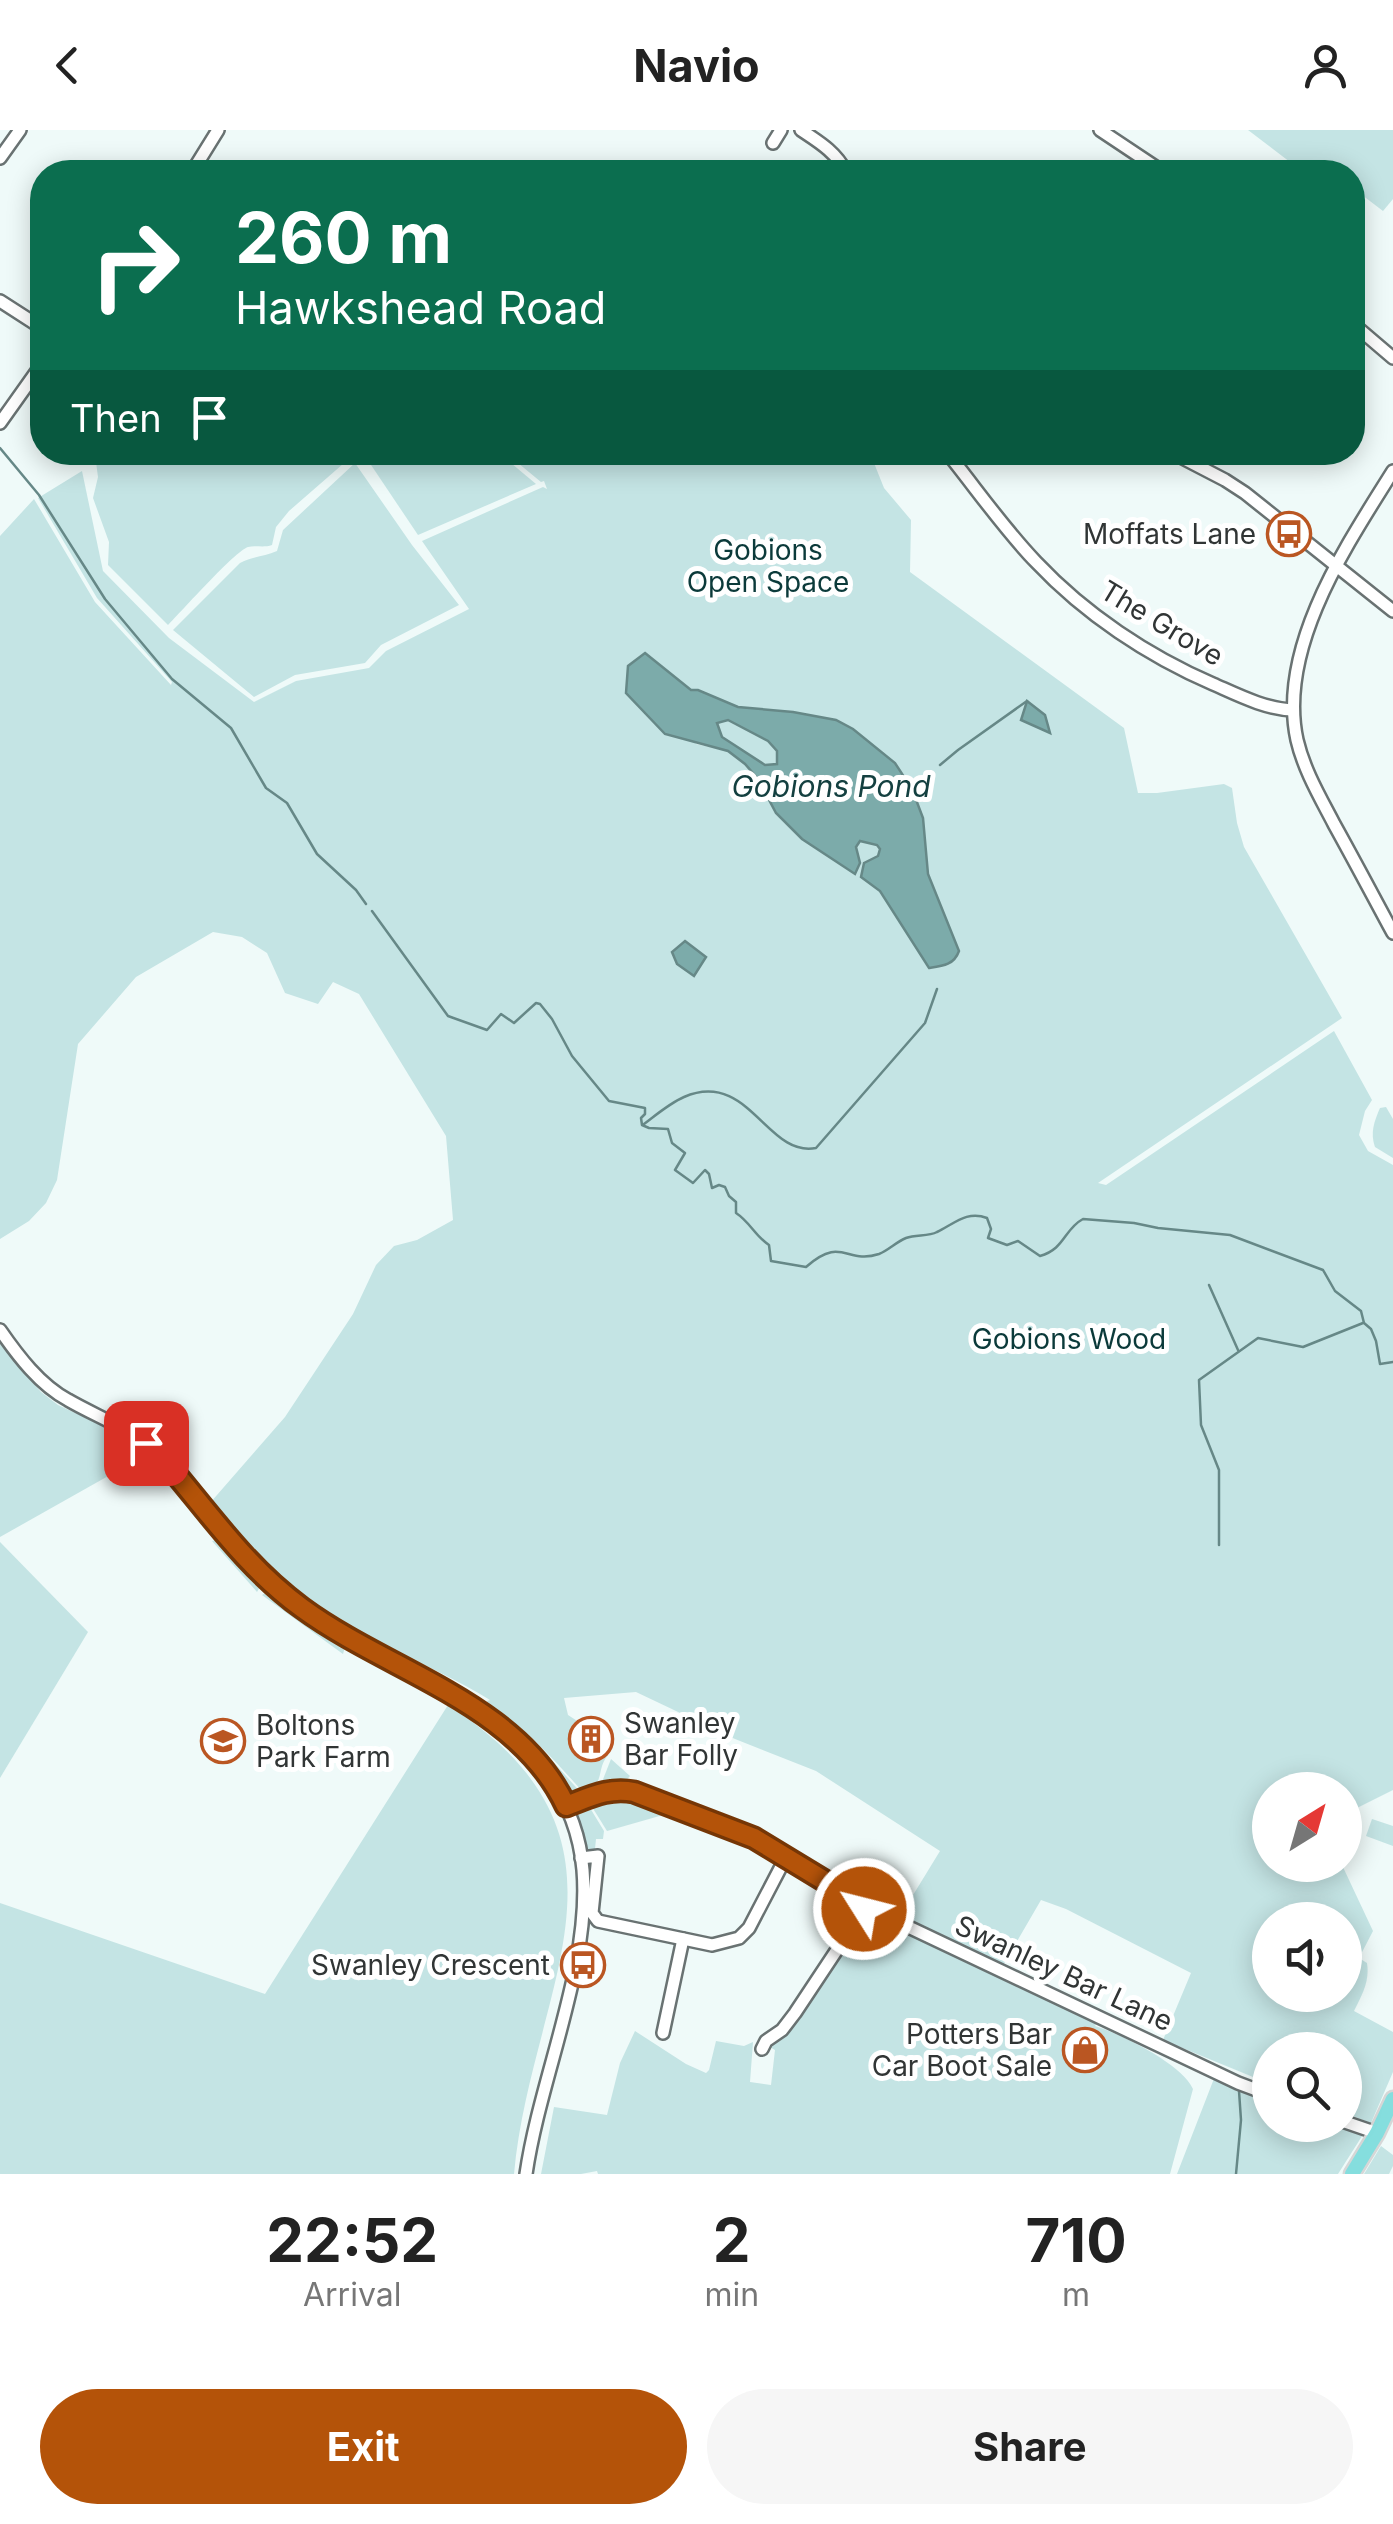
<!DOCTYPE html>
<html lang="en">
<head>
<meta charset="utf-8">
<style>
	body { margin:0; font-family:Inter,sans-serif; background:#f6f6f6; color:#222; height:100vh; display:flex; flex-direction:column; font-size:38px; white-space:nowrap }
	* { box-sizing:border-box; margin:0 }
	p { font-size:32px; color:#767676 }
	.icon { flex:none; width:55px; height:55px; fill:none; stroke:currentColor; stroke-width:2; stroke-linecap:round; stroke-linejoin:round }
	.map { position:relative; height:2044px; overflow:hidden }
	.side { display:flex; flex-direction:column; background:#fff; flex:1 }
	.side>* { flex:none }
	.banner { position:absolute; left:30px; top:30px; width:1335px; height:305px; border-radius:40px; box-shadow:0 5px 25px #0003; background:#0b6e4f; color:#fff; overflow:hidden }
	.needle { width:65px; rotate:37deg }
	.buttons { position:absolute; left:1252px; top:1642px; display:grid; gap:20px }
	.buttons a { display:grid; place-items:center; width:110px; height:110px; border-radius:50%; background:#fff; box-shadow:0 5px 25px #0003; font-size:50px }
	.pin { position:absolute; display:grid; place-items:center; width:85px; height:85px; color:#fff; margin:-42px; border-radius:20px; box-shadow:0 5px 15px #0006 }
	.me { position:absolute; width:110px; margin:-55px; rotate:306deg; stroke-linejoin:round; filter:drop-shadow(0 0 8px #0008) }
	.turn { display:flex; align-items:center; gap:35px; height:210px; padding:0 40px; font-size:45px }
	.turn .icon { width:130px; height:130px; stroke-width:2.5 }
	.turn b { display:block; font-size:70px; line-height:85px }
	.then { display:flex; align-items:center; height:95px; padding:0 40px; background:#0003; gap:20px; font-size:38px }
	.eta { display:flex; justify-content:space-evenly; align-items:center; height:170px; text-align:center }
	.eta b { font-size:60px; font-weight:700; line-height:70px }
	.action { display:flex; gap:20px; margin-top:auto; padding:20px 40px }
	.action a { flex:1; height:115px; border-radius:60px; background:#b45309; color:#fff; font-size:40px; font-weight:700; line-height:115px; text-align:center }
	.action a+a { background:#f6f6f6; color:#222 }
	header { display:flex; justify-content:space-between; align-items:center; height:130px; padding:0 40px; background:#fff; font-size:45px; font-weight:700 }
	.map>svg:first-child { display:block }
</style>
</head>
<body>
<header><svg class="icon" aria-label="back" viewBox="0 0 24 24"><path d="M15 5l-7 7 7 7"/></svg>Navio<svg class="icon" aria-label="person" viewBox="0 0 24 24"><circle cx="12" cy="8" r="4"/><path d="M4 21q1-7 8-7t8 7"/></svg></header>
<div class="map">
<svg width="1393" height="2044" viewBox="0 0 1393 2044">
	<rect width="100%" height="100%" fill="#effaf9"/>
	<!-- green -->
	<g fill="#c4e4e4" fill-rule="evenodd">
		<path d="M1248,0h145v69l-10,12 -21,-16 -9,11 -1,-34h-49z"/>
		<path d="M451,31l71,11h-72z"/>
		<path d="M348,322l3,5 -62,54 -13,16 -4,18c-8,3 -17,0 -24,2 -13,4 -67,65 -80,78l-60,-60 1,-23 -16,-44 5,-21 -2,-15 13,-9z"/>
		<path d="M799,322l5,10 7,2 27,-11h32l14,35 27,32 -1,52 214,156 14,65h19l67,-9 8,4 5,35 7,24 98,171 -244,165 8,2 228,-154 38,69 -7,11 -6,24 9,16 25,14v625l-48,24v-24h-75v75h72l31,66 -14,27 8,5c3,18 -5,32 -13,48l39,21v40l-22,51 -26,-10v-63h-75v34l-107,-44 28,-67 -125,-64 -25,-9 -39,67 -103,-49 41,-67 -124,-80 -81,-32 -99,-47 -72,6 4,17 17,11 2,6 -3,4 24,19c-13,16 -1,28 -25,37 -29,-32 -55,-63 -93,-84l-3,-7 3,-1c-63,-39 -136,-62 -196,-107 -32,-25 -59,-58 -84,-90l75,-86 68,-103 23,-49 18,-19 23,-6 36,-20 -7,-84 -87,-142 -26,-12 -15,22 -33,-11 -18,-40 -25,-16 -29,-5 -77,45 -58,67 -21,136 -11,23 -17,18 -29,18v-703l34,-37 61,103 76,83 1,-3 -75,-84 -59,-100 44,-27 21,100 66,67 85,64 42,-21 73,-13 17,-17 83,-42 -47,-68 121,-54 4,2 -3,-8 -3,1 -35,-29zM646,523l46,37h6l40,17 55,5 43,8 76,69 11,29 5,56 31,77c-5,14 -16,15 -30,16l-49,-76 -19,-14 17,-21 2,-7 -3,-4 -17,-5 -4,7 -80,-34 -18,-34 -13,-15 -17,-13 -32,-7zM1270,1790h75v75h-75z"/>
		<path d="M363,323h136l37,31 -118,51z"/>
		<path d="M355,333l57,82 47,60 -78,40 -16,18 -70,12 -41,22 -81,-67 67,-67c13,-7 24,-6 37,-12l6,-21z"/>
		<path d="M728,590l41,21 8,10v13l-12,1 -43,-28 -5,-14z"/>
		<path d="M1386,977l7,12v39l-18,-11c-5,-14 -1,-25 5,-39z"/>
		<path d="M0,1214l41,48 17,13 52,24 39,24 -149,84z"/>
		<path d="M220,1409l40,41 1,5 -4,7 -45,-51z"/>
		<path d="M0,1412l88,90 -88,146z"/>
		<path d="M267,1462h6l70,49 2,6 -2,7 -81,-59z"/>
		<path d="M474,1572l45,26 24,22 39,44 -8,1 -7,-3 -38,-48z"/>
		<path d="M448,1575c210,136 83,281 66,469h-514v-271l265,91z"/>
		<path d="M611,1629l19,17 -7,8 -23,3z"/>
		<path d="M615,1665l15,2 42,13 -2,3 -63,18 -18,-29z"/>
		<path d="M587,1673l17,28 -1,8h-7l-1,10 -6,3 -4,-3c-4,-15 -15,-37 2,-46z"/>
		<path d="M1372,1689l21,7v20l-27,-10z"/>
		<path d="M869,1783l228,109 -2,4c26,8 87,38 98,63l-23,85h-572l-1,-3 -16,3h-40l13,-67 53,8 13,-52 15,-32 51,33 20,9 3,-3 7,-29 28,5 9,-4 -3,40 21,3 4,-35 -7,-4 92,-125z"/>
		<path d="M1215,1946l55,22v27h75l19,8 -26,41h-161z"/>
		<path d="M1381,2016l12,9v11l-4,8h-25z"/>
	</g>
	<!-- water -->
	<g fill="#7cabaa" stroke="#668887" stroke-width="2.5" fill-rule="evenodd">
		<path d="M645,523l46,37h7l40,17 55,5 43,8 17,9 42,34 17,26 11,29 5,56 31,77c-5,14 -16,15 -30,17l-49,-77 -19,-14 3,-14 14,-7 2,-7 -3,-4 -17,-4 -4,6 4,16 -5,11 -53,-35 -26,-26 -18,-34 -13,-15 -17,-13 -63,-17 -39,-41 2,-27zM728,590l40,21 9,10v13l-12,1 -43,-28 -5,-14z"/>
		<path d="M1027,571l18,14 5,18 -29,-13z"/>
		<path d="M685,811l21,16 -12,19 -17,-12 -5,-12z"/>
	</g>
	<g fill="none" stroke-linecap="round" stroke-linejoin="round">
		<!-- stream -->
		<g stroke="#668887" stroke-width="2.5">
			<path d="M0,318l39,47 66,104 67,80 59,49 35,60 21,15 30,51 39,36 10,14"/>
			<path d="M940,635l18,-15 69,-49"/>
			<path d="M916,655l16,-13"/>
			<path d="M372,781l76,105 39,14 14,-16 13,9 22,-20 4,1 12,15 20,37 37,45 36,7v6l-4,4 1,7 7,3 19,1 4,14 13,10 -10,17 18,13 12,-13 4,4 3,14 7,-3 6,2 4,9 7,6v11c14,9 19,23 33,32l2,16 35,6c36,-32 40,-2 73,-13 10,-4 17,-12 27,-16 10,-4 22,-1 31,-6 17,-8 30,-22 50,-14l4,11 -3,9 19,7 11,-4 22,15c25,-7 24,-27 43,-37l51,4 24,5 72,7 93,35 12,21 26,20 3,12 7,6 5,12 4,23 13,-2"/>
			<path d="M644,994c12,-9 26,-21 40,-27 65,-28 83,61 132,51l109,-125 12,-34"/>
			<path d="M1209,1155l29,65"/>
			<path d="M1219,1415v-75l-18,-45 -2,-45 59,-42 45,9 60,-24"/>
			<path d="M1236,2044l5,-54 -2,-29"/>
		</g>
		<defs>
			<g id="minor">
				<path d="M801,0c18,12 35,22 45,42"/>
				<path d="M1100,0l63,42"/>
				<path d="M773,13l8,-13"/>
				<path d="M0,28l20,-28"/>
				<path d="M196,37l26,5"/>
				<path d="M192,42l26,-42"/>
				<path d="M0,171l42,27"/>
				<path d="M1352,193l41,35"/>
				<path d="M0,293l42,-59"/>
				<path d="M950,322l3,8c27,34 53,71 83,102 49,52 112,94 177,122 25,11 52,25 80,26"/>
				<path d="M1171,322l54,28 20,13 148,118"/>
				<path d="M1393,341c-47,75 -116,177 -96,269 7,30 23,57 37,84 20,36 39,72 59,109"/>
				<path d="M0,1200c18,26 40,55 68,70 31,18 65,29 91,55 23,23 41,50 62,76 25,29 51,55 82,78 103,75 267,110 280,261 8,97 -43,207 -57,304"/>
				<path d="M566,1676c24,-9 43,-19 68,-14l119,46 113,68 32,16 340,161 32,12"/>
				<path d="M581,1728l17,-2 -6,57 6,8 114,24 27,-7 10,-10 37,-71"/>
				<path d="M663,1903l20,-94"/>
				<path d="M762,1919l4,-8 16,-11 13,-17 71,-107"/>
				<path d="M1345,1992l32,11"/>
			</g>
			<path id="major" d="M1352,2044l25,-41 16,-34"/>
		</defs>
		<!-- minor casing -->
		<use href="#minor" stroke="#697272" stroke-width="16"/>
		<!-- major casing -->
		<use href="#major" stroke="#d6d7d7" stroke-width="19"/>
		<!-- minor -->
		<use href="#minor" stroke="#fff" stroke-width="11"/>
		<!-- major -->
		<use href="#major" stroke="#85dede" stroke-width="14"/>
	</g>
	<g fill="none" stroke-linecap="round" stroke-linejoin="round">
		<defs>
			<path id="route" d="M146,1313l12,10c47,54 86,113 144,155 87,64 216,95 264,198 24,-9 43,-19 68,-14l120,46 112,68 -2,3"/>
		</defs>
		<!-- route casing -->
		<use href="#route" stroke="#753606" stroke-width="25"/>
		<!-- route -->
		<use href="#route" stroke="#b45309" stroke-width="18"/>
	</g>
	<!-- icons -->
	<defs>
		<symbol id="bus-ring" viewBox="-11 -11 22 22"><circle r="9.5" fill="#fff" stroke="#ba5622" stroke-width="1.5"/><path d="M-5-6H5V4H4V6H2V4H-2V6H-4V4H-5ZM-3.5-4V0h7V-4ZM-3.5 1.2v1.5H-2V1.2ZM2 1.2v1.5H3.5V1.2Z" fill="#ba5622"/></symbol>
		<symbol id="building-ring" viewBox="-11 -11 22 22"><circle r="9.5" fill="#fff" stroke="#ba5622" stroke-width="1.5"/><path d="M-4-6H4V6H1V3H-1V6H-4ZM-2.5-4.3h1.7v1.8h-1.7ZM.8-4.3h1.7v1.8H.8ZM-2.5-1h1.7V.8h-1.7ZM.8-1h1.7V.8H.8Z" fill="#ba5622"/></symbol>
		<symbol id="university-ring" viewBox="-11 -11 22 22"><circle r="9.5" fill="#fff" stroke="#ba5622" stroke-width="1.5"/><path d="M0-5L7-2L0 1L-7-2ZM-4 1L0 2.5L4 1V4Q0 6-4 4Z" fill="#ba5622"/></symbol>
		<symbol id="shop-ring" viewBox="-11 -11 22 22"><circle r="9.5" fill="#fff" stroke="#ba5622" stroke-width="1.5"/><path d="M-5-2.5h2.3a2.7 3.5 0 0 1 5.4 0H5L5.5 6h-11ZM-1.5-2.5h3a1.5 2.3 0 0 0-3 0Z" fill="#ba5622"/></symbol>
	</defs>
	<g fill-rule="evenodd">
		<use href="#bus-ring" x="1264" y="379" width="50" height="50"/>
		<use href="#building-ring" x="566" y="1584" width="50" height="50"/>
		<use href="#university-ring" x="198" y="1586" width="50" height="50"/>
		<use href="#bus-ring" x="558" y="1810" width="50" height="50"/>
		<use href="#shop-ring" x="1060" y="1895" width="50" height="50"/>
	</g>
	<g text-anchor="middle" stroke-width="10" stroke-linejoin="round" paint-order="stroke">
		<!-- poi labels -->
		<g font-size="28" fill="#313535" stroke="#fff" text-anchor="end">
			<text x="1256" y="414">Moffats Lane</text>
			<text x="624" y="1603" text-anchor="start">Swanley<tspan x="624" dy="32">Bar Folly</tspan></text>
			<text x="256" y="1605" text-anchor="start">Boltons<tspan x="256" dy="32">Park Farm</tspan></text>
			<text x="550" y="1845">Swanley Crescent</text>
			<text x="1052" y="1914">Potters Bar<tspan x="1052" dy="32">Car Boot Sale</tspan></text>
		</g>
		<!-- park labels -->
		<g font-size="28" fill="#0b3a3a" stroke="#fff">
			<text x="768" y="430">Gobions<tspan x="768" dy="32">Open Space</tspan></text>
			<text x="1069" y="1219">Gobions Wood</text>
		</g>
		<!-- street labels -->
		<g font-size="28" fill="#313535" stroke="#fff">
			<text transform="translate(1162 493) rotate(31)" y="10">The Grove</text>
			<text transform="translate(1064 1843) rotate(25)" y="10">Swanley Bar Lane</text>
		</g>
		<!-- water labels -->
		<g font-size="30" font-style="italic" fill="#144040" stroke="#fff">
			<text x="831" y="667">Gobions Pond</text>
		</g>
	</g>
</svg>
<div class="buttons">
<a><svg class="needle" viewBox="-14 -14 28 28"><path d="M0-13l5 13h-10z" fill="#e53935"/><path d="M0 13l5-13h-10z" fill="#767676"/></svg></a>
<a><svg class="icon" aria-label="sound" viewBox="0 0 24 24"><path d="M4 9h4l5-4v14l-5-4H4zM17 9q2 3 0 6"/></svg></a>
<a><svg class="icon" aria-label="search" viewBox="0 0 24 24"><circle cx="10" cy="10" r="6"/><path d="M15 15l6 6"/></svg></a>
</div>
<div class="pin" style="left:146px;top:1313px;background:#d93025"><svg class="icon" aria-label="arrive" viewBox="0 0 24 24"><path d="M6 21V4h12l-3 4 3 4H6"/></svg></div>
<svg class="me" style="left:864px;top:1779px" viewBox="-20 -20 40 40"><circle r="17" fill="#b45309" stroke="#fff" stroke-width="3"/><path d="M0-11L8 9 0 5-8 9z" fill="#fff"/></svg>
<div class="banner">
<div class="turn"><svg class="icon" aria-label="right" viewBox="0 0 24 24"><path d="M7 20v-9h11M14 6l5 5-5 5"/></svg><div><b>260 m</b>Hawkshead Road</div></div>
<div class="then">Then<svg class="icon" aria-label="arrive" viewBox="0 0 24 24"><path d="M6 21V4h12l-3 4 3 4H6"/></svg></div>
</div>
</div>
<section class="side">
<div class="eta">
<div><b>22:52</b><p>Arrival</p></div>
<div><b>2</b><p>min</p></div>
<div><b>710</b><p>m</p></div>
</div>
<div class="action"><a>Exit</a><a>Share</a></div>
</section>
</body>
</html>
